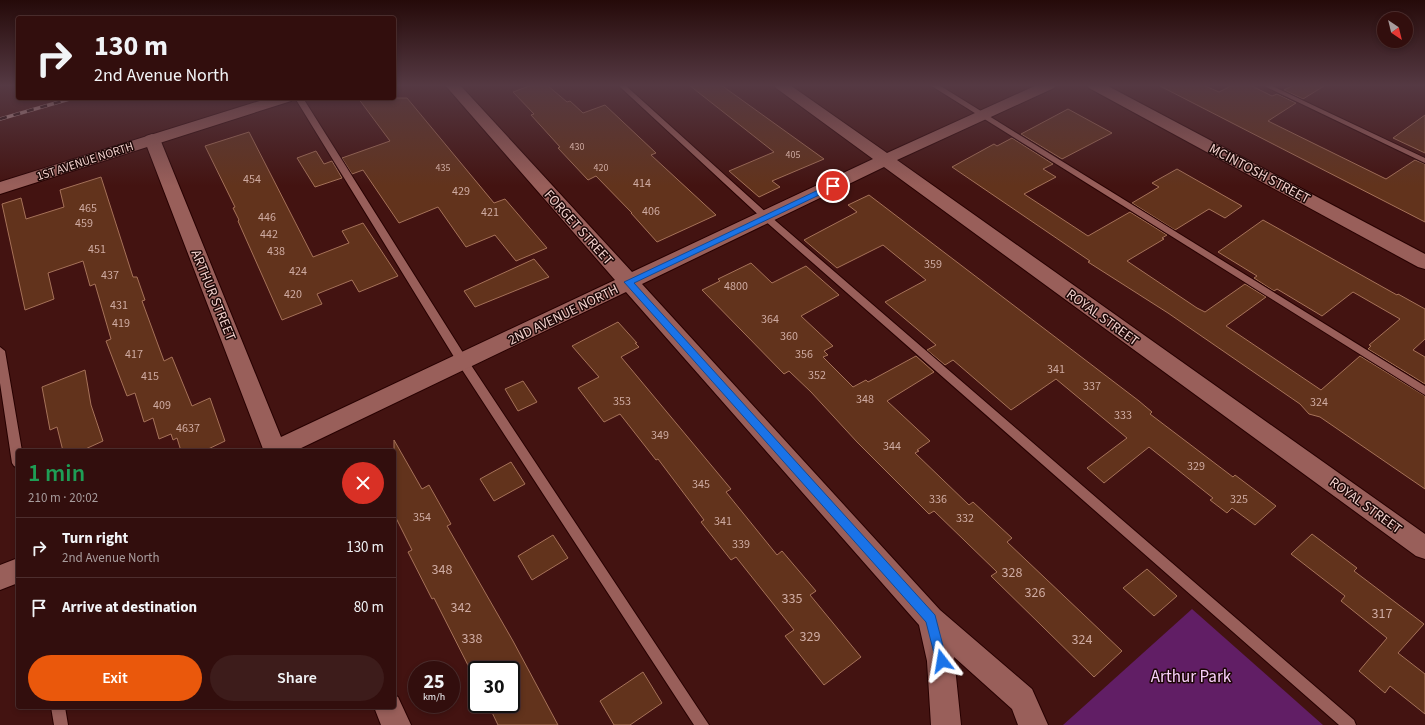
<!DOCTYPE html>
<html lang="en">
<head>
<meta charset="utf-8">
<style>
	body { margin:0; font-family:"Source Sans 3",sans-serif; background:#3d1c1b; color:#f1f3f6; height:100vh; display:flex; flex-direction:column; font-size:15px; white-space:nowrap }
	* { box-sizing:border-box; margin:0 }
	p { font-size:13px; color:#a89c9d }
	.icon { flex:none; width:22px; height:22px; fill:none; stroke:currentColor; stroke-width:2; stroke-linecap:round; stroke-linejoin:round }
	.map { position:relative; flex:1; overflow:hidden }
	.side { position:absolute; left:16px; top:449px; width:380px; height:260px; display:flex; flex-direction:column; background:#320e0d; border-radius:4px; box-shadow:0 2px 6px #0003,0 0 0 1px #4d2e2e }
	.side>* { flex:none }
	.banner { position:absolute; left:16px; top:16px; width:380px; height:84px; border-radius:4px; box-shadow:0 2px 6px #0003,0 0 0 1px #4d2e2e; background:#320e0d; color:#f1f3f6; overflow:hidden }
	.needle { width:26px; rotate:145deg }
	.fabs { position:absolute; left:1377px; top:12px; display:grid; gap:8px }
	.fabs a { display:grid; place-items:center; width:36px; height:36px; border-radius:50%; background:#320e0d; box-shadow:0 2px 6px #0003,0 0 0 1px #4d2e2e; font-size:20px }
	.speed { position:absolute; left:408px; top:661px; display:flex; gap:8px; font-size:20px; font-weight:700; text-align:center }
	.speed>* { display:grid; place-content:center; width:52px; height:52px; border-radius:50%; background:#320e0d; box-shadow:0 2px 6px #0003,0 0 0 1px #4d2e2e; line-height:1 }
	.speed small { font-size:10px; font-weight:400 }
	.speed .limit { border:2px solid #111; border-radius:6px; background:#fff; color:#111 }
	.pin { position:absolute; display:grid; place-items:center; width:34px; height:34px; color:#fff; margin:-17px; border:2px solid #fff; border-radius:50%; box-shadow:0 1px 4px #0007 }
	.me { position:absolute; width:44px; margin:-22px; rotate:346deg; stroke-linejoin:round; filter:drop-shadow(0 0 3px #0008) }
	.turn { display:flex; align-items:center; gap:14px; height:84px; padding:0 12px; font-size:18px }
	.turn .icon { width:52px; height:52px; stroke-width:2.5 }
	.turn b { display:block; font-size:28px; line-height:34px }
	.round { display:grid; place-items:center; flex:none; width:42px; height:42px; border-radius:21px; background:#3d1c1b }
	.overview { display:flex; align-items:center; justify-content:space-between; height:68px; padding:0 12px }
	h1 { font-size:24px; font-weight:600; line-height:30px; color:#1e9e55 }
	.cta { display:flex; gap:8px; margin-top:auto; padding:8px 12px }
	.cta a { flex:1; height:46px; border-radius:24px; background:#ea580c; color:#fff; font-size:16px; font-weight:600; line-height:46px; text-align:center }
	.cta a+a { background:#3d1c1b; color:#f1f3f6 }
	ul { padding:0; list-style:none }
	li { display:flex; align-items:center; gap:12px; height:60px; padding:0 12px; border-top:1px solid #4d2e2e }
	li div { flex:1 }
	li b { display:block; font-size:15px }
	li em { font-style:normal }
	.map>svg:first-child { display:block }
</style>
</head>
<body>
<div class="map">
<svg width="1425" height="725" viewBox="0 0 1425 725">
	<rect width="100%" height="100%" fill="#431311"/>
	<!-- green -->
	<path fill="#611e65" d="M1192,609l131,116h-260z"/>
	<!-- building -->
	<g fill="#62331c" stroke="#a67259">
		<path d="M532,85h15l20,17 3,-1 13,12 22,-8 51,48 -5,2 65,60 -59,27 -26,-29h1l-36,-37 -8,4 -30,-32 2,-1 -29,-32 3,-1 -21,-22z"/>
		<path d="M689,85h32l103,74 -52,22 8,6 -21,10 -30,-26 45,-19z"/>
		<path d="M1158,85h45l16,7 14,-7h17l22,11 5,-2 19,9 -28,18 118,58 29,-19 10,4v58z"/>
		<path d="M1294,85h29l1,1 -21,13 -19,-9z"/>
		<path d="M358,98h49l87,105 11,-4 42,49 -31,13 -21,-26 -29,12 -28,-40 -39,16 -36,-53 -11,4 -10,-16 48,-17z"/>
		<path d="M1068,109l44,24 -50,26 -41,-25z"/>
		<path d="M1425,115v38l-32,-15z"/>
		<path d="M249,132l64,125 36,-14 -7,-12 21,-8 35,53 -39,16 -7,-12 -35,14 5,10 -40,16 -44,-99 1,-1 -6,-12 2,-1 -30,-61z"/>
		<path d="M1012,138l41,26 -10,5 13,8 -32,17 64,42 42,-24 37,23 -5,3 2,1 -37,22 70,47 8,4 40,-28 21,13 -40,29 95,64 39,-34 65,40v93l-105,-72 -11,-3 -9,-10 -132,-91 -80,-51 2,-1 -138,-94 42,-23 3,2z"/>
		<path d="M316,151l8,13 8,-3 10,17 -27,9 -18,-29z"/>
		<path d="M1177,169l65,37 -17,12 -16,-9 -34,21 -43,-27 27,-16 -7,-4z"/>
		<path d="M101,177l32,100h4l8,23 -3,1 22,60 8,-4 20,49 18,-8 15,43 -21,10h-23l-4,-13 -4,2 -2,-6 -12,5 -6,-21 -9,4 -9,-29 -8,3 -21,-55 5,-2 -16,-55 -5,2 -7,-25 -35,12 6,26 -29,11 -23,-106 19,-6 5,21 38,-12 -4,-17z"/>
		<path d="M869,195l270,206 13,11 -2,2 83,63 2,-2 41,31 -21,19 -23,-17 -5,5 -17,-13 3,-2 -64,-51 -45,36 -17,-15 40,-30 -71,-59 -45,31 -58,-50 -8,5 -18,-15 9,-5 -51,-43 41,-22 -43,-35 -46,23 -33,-28 53,-28 -9,-7z"/>
		<path d="M1263,220l134,75 1,-1 27,15v30l-12,11 12,7v27l-57,-35 3,-3 -2,-1 31,-26 -47,-27 -31,24 -45,-27 -3,2 -20,-13 3,-2 -39,-24z"/>
		<path d="M534,259l15,18 -74,30 -11,-16z"/>
		<path d="M751,263l21,20 34,-17 33,29 -38,21 32,30 -9,5 4,4 -5,2 30,30 13,-7 2,2 48,-26 18,16 -47,29 43,40 -13,9 2,1 -4,2 54,52 4,-3 39,36 -5,4 115,109 -28,26 -103,-101 6,-4 -63,-61 -5,3 -72,-72 -46,-50 -22,-21 -5,3 -82,-84 18,-9 -2,-2z"/>
		<path d="M618,322l19,21h-2l4,4 -18,10 110,132 -5,3 51,63 5,-4 34,40 -6,4 51,62 -37,28 -39,-49 9,-6 -58,-73 -5,3 -30,-38 3,-2 -46,-61 -2,1 -36,-46 -16,8 -26,-34 21,-11 -27,-31z"/>
		<path d="M85,370l6,35 12,36 -22,10h-18l-6,-24 -7,3 -8,-43z"/>
		<path d="M523,381l14,21 -19,9 -13,-22z"/>
		<path d="M394,440l28,49 7,-4 22,39 -4,2 66,115 45,84h-60l-10,-21h23v-34h-34v13l-43,-85 -2,1 -24,-47 4,-2 -18,-36z"/>
		<path d="M511,462l14,22 -31,17 -14,-22z"/>
		<path d="M1312,534l45,34 -3,3 70,53 -26,29 27,21v40l-35,-28 -5,7 -26,-22 28,-33 -46,-37 4,-5 -54,-42z"/>
		<path d="M553,535l15,23 -36,22 -14,-24z"/>
		<path d="M1147,569l30,27 -23,20 -31,-28z"/>
		<path d="M643,672l19,31 -32,22h-16l-14,-24z"/>
	</g>
	<g fill="none" stroke-linecap="round" stroke-linejoin="round">
		<defs>
			<g id="lane">
				<path d="M618,85h7l145,131 584,504 2,5h-17l-575,-505z"/>
				<path d="M930,85h9l486,301v9z"/>
				<path d="M1262,85h8l155,73v5z"/>
				<path d="M295,98h8l164,261 242,366h-15l-235,-360z"/>
				<path d="M0,347l5,4 17,100h-4v17l-4,-2 -2,-3 -12,-80z"/>
				<path d="M51,707h14l3,18h-14z"/>
			</g>
			<g id="street">
				<path d="M445,85h15l172,187 241,-113 -97,-71 -2,-3h16l97,68 150,-68h19l-2,3 -157,72 528,374v25l-9,-3 -532,-389 -242,117 298,326 92,79 16,36h-30l-6,-16 -58,-52 7,68h-30l-4,-64 -8,-36 -293,-333 -331,159h-33l1,-2 -119,-310 2,-3 6,-2 6,2 2,3 121,298 334,-157z"/>
				<path d="M18,558v25l-18,7v-25z"/>
				<path d="M394,695l4,2 13,28h-30l-7,-18h20z"/>
			</g>
			<g id="secondary">
				<path d="M1087,85h19l319,169v15l-7,-2 -329,-179z"/>
				<path d="M269,98h24l-2,3 -291,93v-12z"/>
			</g>
		</defs>
		<!-- lane casing -->
		<use href="#lane" stroke="#270000" stroke-width="2"/>
		<!-- street casing -->
		<use href="#street" stroke="#270000" stroke-width="2"/>
		<!-- secondary casing -->
		<use href="#secondary" stroke="#270000" stroke-width="2"/>
		<!-- lane -->
		<use href="#lane" fill="#995f5a" fill-rule="evenodd"/>
		<!-- street -->
		<use href="#street" fill="#995f5a" fill-rule="evenodd"/>
		<!-- secondary -->
		<use href="#secondary" fill="#995f5a" fill-rule="evenodd"/>
		<defs>
			<path id="rail" d="M0,119l73,-21"/>
		</defs>
		<!-- rail casing -->
		<use href="#rail" stroke="#d4b0ad" stroke-width="3.5"/>
		<!-- rail -->
		<use href="#rail" stroke="#1c0706" stroke-width="2.5" stroke-dasharray="7" stroke-linecap="butt"/>
	</g>
	<!-- sky -->
	<linearGradient id="sky" x2="0" y2="1"><stop stop-color="#250a09"/><stop offset="0.46" stop-color="#553943"/><stop offset="1" stop-color="#553943" stop-opacity="0"/></linearGradient>
	<rect width="1425" height="186" fill="url(#sky)"/>
	<!-- route -->
	<path fill="#1a73e8" stroke="#114b97" d="M833,183l4,3 -1,1 -202,96 301,332 12,46 -1,4 -4,2 -5,-2 -1,-4 -10,-39 -302,-340z"/>
	<g text-anchor="middle" stroke-width="3" stroke-linejoin="round" paint-order="stroke">
		<!-- far-number labels -->
		<g font-size="10" fill="#ceaaa1">
			<text x="577" y="150">430</text>
			<text x="793" y="158">405</text>
			<text x="443" y="171">435</text>
			<text x="601" y="171">420</text>
		</g>
		<!-- far-street labels -->
		<g font-size="12" fill="#f2d1cd" stroke="#1c0706">
			<text transform="translate(85 161) rotate(-18)" y="4">1ST AVENUE NORTH</text>
		</g>
		<!-- number labels -->
		<g font-size="12" fill="#ceaaa1">
			<text x="252" y="183">454</text>
			<text x="642" y="187">414</text>
			<text x="461" y="195">429</text>
			<text x="88" y="212">465</text>
			<text x="651" y="215">406</text>
			<text x="490" y="216">421</text>
			<text x="267" y="221">446</text>
			<text x="84" y="227">459</text>
			<text x="269" y="238">442</text>
			<text x="97" y="253">451</text>
			<text x="276" y="255">438</text>
			<text x="933" y="268">359</text>
			<text x="298" y="275">424</text>
			<text x="110" y="279">437</text>
			<text x="736" y="290">4800</text>
			<text x="293" y="298">420</text>
			<text x="119" y="309">431</text>
			<text x="770" y="323">364</text>
			<text x="121" y="327">419</text>
			<text x="789" y="340">360</text>
			<text x="134" y="358">417</text>
			<text x="804" y="358">356</text>
			<text x="1056" y="373">341</text>
			<text x="817" y="379">352</text>
			<text x="150" y="380">415</text>
			<text x="1092" y="390">337</text>
			<text x="865" y="403">348</text>
			<text x="622" y="405">353</text>
			<text x="1319" y="406">324</text>
			<text x="162" y="409">409</text>
			<text x="1123" y="419">333</text>
			<text x="188" y="432">4637</text>
			<text x="660" y="439">349</text>
			<text x="892" y="450">344</text>
			<text x="1196" y="470">329</text>
			<text x="701" y="488">345</text>
			<text x="938" y="503">336</text>
			<text x="1239" y="503">325</text>
			<text x="422" y="521">354</text>
			<text x="965" y="522">332</text>
			<text x="723" y="525">341</text>
			<text x="741" y="548">339</text>
		</g>
		<!-- street labels -->
		<g font-size="14" fill="#f2d1cd" stroke="#1c0706">
			<text transform="translate(1260 173) rotate(28)" y="5">MCINTOSH STREET</text>
			<text transform="translate(579 227) rotate(48)" y="5">FORGET STREET</text>
			<text transform="translate(214 295) rotate(68)" y="5">ARTHUR STREET</text>
			<text transform="translate(563 314) rotate(-26)" y="5">2ND AVENUE NORTH</text>
			<text transform="translate(1103 317) rotate(36)" y="5">ROYAL STREET</text>
			<text transform="translate(1366 505) rotate(36)" y="5">ROYAL STREET</text>
		</g>
		<!-- near-number labels -->
		<g font-size="14" fill="#ceaaa1">
			<text x="442" y="574">348</text>
			<text x="1012" y="577">328</text>
			<text x="1035" y="597">326</text>
			<text x="792" y="603">335</text>
			<text x="461" y="612">342</text>
			<text x="1382" y="618">317</text>
			<text x="810" y="641">329</text>
			<text x="472" y="643">338</text>
			<text x="1082" y="644">324</text>
		</g>
		<!-- near-park labels -->
		<g font-size="17" fill="#f9d0fa" stroke="#1c0706">
			<text x="1191" y="682">Arthur Park</text>
		</g>
	</g>
</svg>
<div class="fabs">
<a><svg class="needle" viewBox="-14 -14 28 28"><path d="M0-13l5 13h-10z" fill="#e53935"/><path d="M0 13l5-13h-10z" fill="#a89c9d"/></svg></a>
</div>
<div class="speed"><div>25<small>km/h</small></div><div class="limit">30</div></div>
<div class="pin" style="left:833px;top:186px;background:#d93025"><svg class="icon" aria-label="arrive" viewBox="0 0 24 24"><path d="M6 21V4h12l-3 4 3 4H6"/></svg></div>
<svg class="me" style="left:942px;top:661px" viewBox="-20 -20 40 40"><path d="M0-17L14 15 0 8-14 15z" fill="#1a73e8" stroke="#fff" stroke-width="4"/></svg>
<div class="banner">
<div class="turn"><svg class="icon" aria-label="right" viewBox="0 0 24 24"><path d="M7 20v-9h11M14 6l5 5-5 5"/></svg><div><b>130 m</b>2nd Avenue North</div></div>
</div>
<section class="side">
<div class="overview"><div><h1>1 min</h1><p>210 m · 20:02</p></div><a class="round" style="background:#d93025;color:#fff"><svg class="icon" aria-label="close" viewBox="0 0 24 24"><path d="M6 6l12 12M18 6L6 18"/></svg></a></div>
<ul>
<li><svg class="icon" aria-label="right" viewBox="0 0 24 24"><path d="M7 20v-9h11M14 6l5 5-5 5"/></svg><div><b>Turn right</b><p>2nd Avenue North</p></div><em>130 m</em></li>
<li><svg class="icon" aria-label="arrive" viewBox="0 0 24 24"><path d="M6 21V4h12l-3 4 3 4H6"/></svg><div><b>Arrive at destination</b></div><em>80 m</em></li>
</ul>
<div class="cta"><a>Exit</a><a>Share</a></div>
</section>
</div>
</body>
</html>
